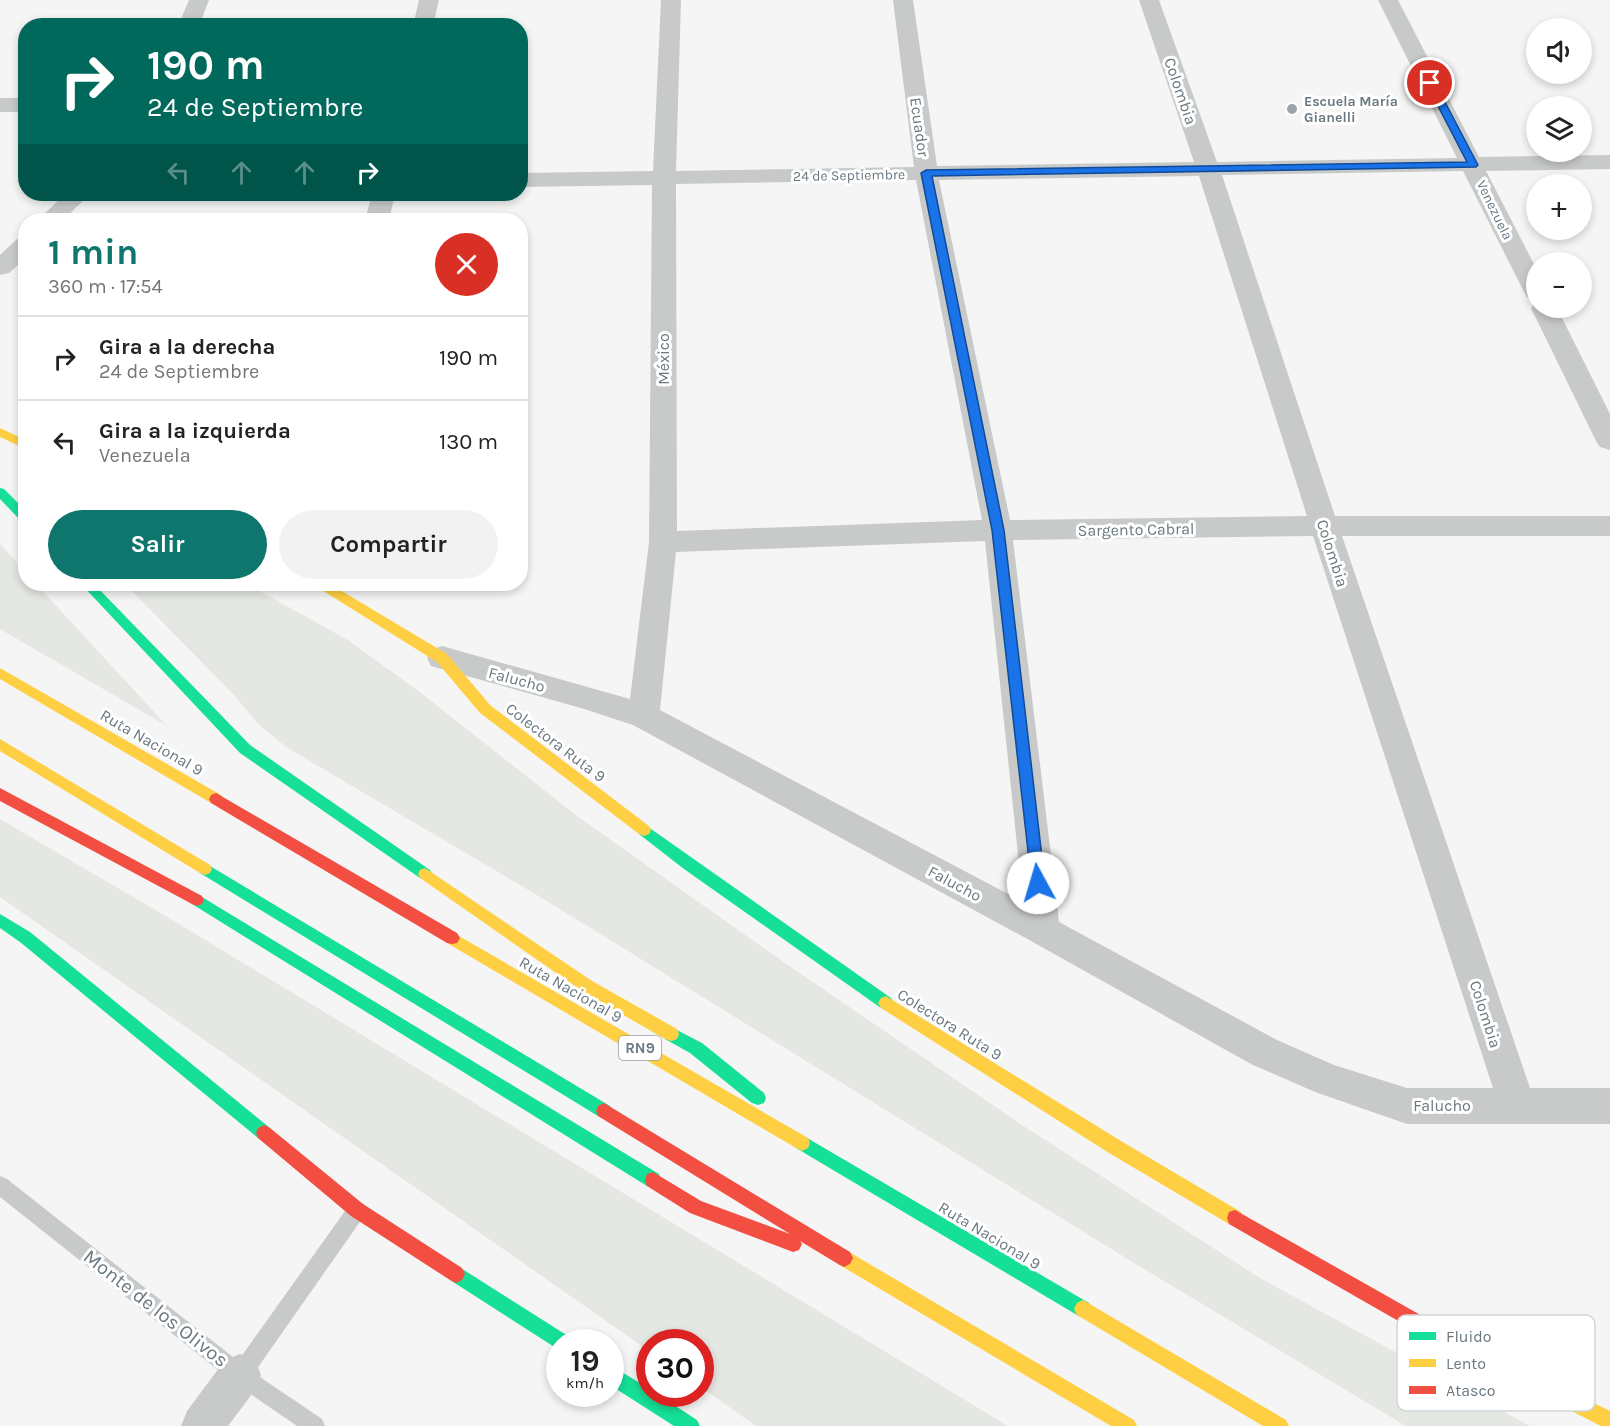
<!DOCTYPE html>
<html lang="es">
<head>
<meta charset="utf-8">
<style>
	body { margin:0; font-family:Karla,sans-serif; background:#f2f2f2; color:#222; height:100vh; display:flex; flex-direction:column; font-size:22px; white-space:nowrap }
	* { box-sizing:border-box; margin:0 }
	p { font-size:20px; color:#767676 }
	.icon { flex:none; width:33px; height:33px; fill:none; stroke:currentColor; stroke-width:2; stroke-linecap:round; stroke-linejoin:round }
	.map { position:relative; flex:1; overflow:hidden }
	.side { position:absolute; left:18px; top:213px; width:510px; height:378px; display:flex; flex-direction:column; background:#fff; border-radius:24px; box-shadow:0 3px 9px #0003 }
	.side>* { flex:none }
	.hud { position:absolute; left:18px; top:18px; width:510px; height:183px; border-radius:24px; box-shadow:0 3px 9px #0003; background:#00695c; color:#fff; overflow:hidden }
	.fabs { position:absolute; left:1526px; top:18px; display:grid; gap:12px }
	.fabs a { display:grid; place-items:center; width:66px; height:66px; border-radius:50%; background:#fff; box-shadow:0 3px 9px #0003; font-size:30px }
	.speed { position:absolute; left:546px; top:1329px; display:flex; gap:12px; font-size:30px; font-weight:700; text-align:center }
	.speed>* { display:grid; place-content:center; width:78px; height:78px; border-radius:50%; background:#fff; box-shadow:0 3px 9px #0003; line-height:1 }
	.speed small { font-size:15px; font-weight:400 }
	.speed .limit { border:9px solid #d22; background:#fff; color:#111 }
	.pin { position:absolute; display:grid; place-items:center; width:51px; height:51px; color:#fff; margin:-26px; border:3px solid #fff; border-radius:50%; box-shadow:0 2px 6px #0007 }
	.me { position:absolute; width:66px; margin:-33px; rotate:354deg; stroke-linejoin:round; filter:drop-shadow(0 0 4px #0008) }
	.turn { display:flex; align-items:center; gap:21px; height:126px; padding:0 30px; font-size:27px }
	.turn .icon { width:78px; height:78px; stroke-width:2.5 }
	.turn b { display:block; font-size:42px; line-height:51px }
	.lanes { display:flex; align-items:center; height:57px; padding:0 30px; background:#0003; justify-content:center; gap:30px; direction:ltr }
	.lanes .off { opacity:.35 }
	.round { display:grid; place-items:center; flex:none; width:63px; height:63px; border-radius:32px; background:#f2f2f2 }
	.overview { display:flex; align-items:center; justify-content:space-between; height:102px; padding:0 30px }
	h1 { font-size:36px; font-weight:700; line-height:45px; color:#0f766e }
	.button { display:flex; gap:12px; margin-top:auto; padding:12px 30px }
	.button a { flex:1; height:69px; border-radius:36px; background:#0f766e; color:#fff; font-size:24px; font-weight:700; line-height:69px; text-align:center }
	.button a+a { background:#f2f2f2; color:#222 }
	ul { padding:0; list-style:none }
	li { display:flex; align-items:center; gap:18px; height:84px; padding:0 30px; border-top:2px solid #e0e0e0 }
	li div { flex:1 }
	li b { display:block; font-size:22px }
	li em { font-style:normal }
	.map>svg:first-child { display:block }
</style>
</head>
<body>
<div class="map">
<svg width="1610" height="1426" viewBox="0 0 1610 1426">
	<rect width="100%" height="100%" fill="#f5f5f5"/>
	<!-- green -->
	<g fill="#e4e7e2">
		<path d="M0,544l25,28 1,12h10l131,142 -167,-97z"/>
		<path d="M125,584h122l101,56 73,53 156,123 205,145 240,164 238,153 270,148h-124l-267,-160 -602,-371 -251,-148 -28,-23 -24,-29z"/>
		<path d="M0,819l174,102 834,505h-252l-55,-39 -1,-45h-50l-1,9 -649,-454z"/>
	</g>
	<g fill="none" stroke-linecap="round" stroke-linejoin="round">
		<!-- lane -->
		<path fill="#c8caca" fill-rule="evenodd" d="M0,1176l7,3 231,182 112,-157 7,-3 7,3 2,6 -2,6 -110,157 68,46 3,7h-28l-64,-44 -233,-185z"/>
		<!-- street -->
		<g fill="#c8caca" fill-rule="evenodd">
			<path d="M189,0h20l-10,26h-21z"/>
			<path d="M419,0h20l-6,26h-20z"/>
			<path d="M661,0h20l-5,171 238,-4 -21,-167h20l24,166 257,-4 -55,-162h20l58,162 240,-4 -79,-158h20l81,157 131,-2v14l-124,2 50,97v32l-9,-3 -3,-5 -61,-121 -241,4 113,341h275v20h-268l188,552h80v36h-203l-92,-32 -64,-28 -220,-123 -398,-216 -52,-17 -150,-42 -4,-8 4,-8 11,-4 188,53 19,-157 3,-357 -132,2v-14l133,-2zM1199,176l108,340 -297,4 -71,-340zM916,180l66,340 -305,11 -1,-347zM1313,536l180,552h-86l-73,-23 -57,-25 -218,-118 -46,-382zM985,541l38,361 -363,-192 16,-158z"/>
			<rect x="0" y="98" width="26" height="14"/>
			<path d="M65,194h25l-27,26h-25z"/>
			<path d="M372,194h23l-6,26h-24z"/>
			<path d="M26,237v21l-17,15 -9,2v-20l17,-16z"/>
			<path d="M1536,302v6h21l53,106v36l-10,-3 -4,-6 -65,-133z"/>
			<path d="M240,1354l15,6 6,15 -6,15 -27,36h-47l6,-15 38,-51z"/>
		</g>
		<!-- fast -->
		<g fill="#16e098" fill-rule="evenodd">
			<path d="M0,488l4,1 22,22v12l-4,-1 -22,-23z"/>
			<path d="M81,584h13l156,161 180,125 2,4 -2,4 -5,2 -5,-2 -180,-125z"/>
			<path d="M644,824l247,174 3,5 -3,5 -5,2 -5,-2 -197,-139 -45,-35 -2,-4 2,-4z"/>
			<path d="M205,863l405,243 2,5 -2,5 -6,3 -6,-3 -398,-243 -2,-4 2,-4z"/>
			<path d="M197,894l462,280 2,6 -2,6 -6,2 -6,-2 -455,-282 -2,-4 2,-4z"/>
			<path d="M0,914l30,18 240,196 2,5 -2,5 -6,3 -6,-3 -238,-196 -20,-14z"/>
			<path d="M671,1027l31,16 62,50 2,5 -2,5 -6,2 -6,-2 -62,-50 -25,-14 -2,-5 2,-5z"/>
			<path d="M802,1135l287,168 3,6 -3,6 -6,3 -6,-3 -281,-167 -2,-5 2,-5z"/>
			<path d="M456,1265l112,71 3,6h-11v8l-4,-2 -106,-68 -3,-6 3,-6z"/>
			<path d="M610,1365l40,24v5h7l40,26 3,6h-26l-64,-41z"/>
		</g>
		<!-- slow -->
		<g fill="#ffcf43" fill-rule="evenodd">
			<path d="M0,428l26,12v9l-26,-12z"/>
			<path d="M315,584h15l117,70 43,51 159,121 2,4 -2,4 -5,2 -5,-2 -159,-121 -43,-51 -120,-75z"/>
			<path d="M0,668l221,127 2,4 -2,4h-10l-211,-124z"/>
			<path d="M0,739l210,126 2,4 -2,4 -5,2 -5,-2 -200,-122z"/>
			<path d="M425,868l167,113 85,48 2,5 -2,5 -6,2 -6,-2 -83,-48 -162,-113 -2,-4 2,-4z"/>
			<path d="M452,932l356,206 2,5 -2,5 -6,3 -6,-3 -349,-205 -3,-5 3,-5z"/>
			<path d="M886,996l235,145 120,71 2,6 -2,6 -6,2 -6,-2 -120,-71 -228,-145 -3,-5 3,-5z"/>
			<path d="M844,1249l290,171 3,6h-26l-273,-162 -3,-6 3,-6z"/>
			<path d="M1083,1300l203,120 3,6h-26l-186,-111 -3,-6 3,-6z"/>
			<path d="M1505,1359l105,52v15h-9l-102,-52 -3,-6 3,-6z"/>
		</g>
		<!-- jam -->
		<g fill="#f24e42" fill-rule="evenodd">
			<path d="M0,788l202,108 2,4 -2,4 -5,2 -5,-2 -192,-103z"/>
			<path d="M216,793l241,140 3,5 -3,5 -5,1 -5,-1 -236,-140 -2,-4 2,-4z"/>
			<path d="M604,1103l246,149 3,6 -3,6 -6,3 -6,-3 -38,-23 2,3 -3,6 -6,2 -103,-39 -43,-27 -2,-6 2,-6 6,-2 48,29 89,33 -192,-118 -2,-5 2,-5z"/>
			<path d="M264,1125l6,3 93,76 99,64 3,6 -3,6 -6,3 -6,-3 -99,-64 -93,-78 -2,-5 2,-5z"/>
			<path d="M1235,1210l219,124 57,28 3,6 -3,6 -6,3 -63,-31 -213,-122 -2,-6 2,-6z"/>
		</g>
	</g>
	<!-- route -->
	<path fill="#1a73e8" stroke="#114b97" stroke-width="1.5" d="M1430,80l5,3 43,82 -2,2 -544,9 72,354 41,353 -2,4 -5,2 -6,-2 -40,-357 -71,-357 5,-3 541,-8 -41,-79z"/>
	<!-- markers -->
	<circle fill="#9aa4aa" stroke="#fff" stroke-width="2" cx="1292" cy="109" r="6"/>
	<g text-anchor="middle" stroke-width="6" stroke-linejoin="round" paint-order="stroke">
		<!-- far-poi labels -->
		<g font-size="14" font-weight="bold" fill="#697881" stroke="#fff" text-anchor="start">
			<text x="1304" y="106">Escuela María<tspan x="1304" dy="16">Gianelli</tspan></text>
		</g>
		<!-- far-street labels -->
		<g font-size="14" fill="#697881" stroke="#fff">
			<text transform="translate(849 175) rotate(-1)" y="5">24 de Septiembre</text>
			<text transform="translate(1495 210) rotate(64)" y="5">Venezuela</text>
		</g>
		<!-- shield labels -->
		<rect fill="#fff" stroke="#96a0a7" stroke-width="1.5" x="619" y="1036" width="42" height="24" rx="4.5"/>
		<g font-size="15" font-weight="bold" fill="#697881">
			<text x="640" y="1053">RN9</text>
		</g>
		<!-- street labels -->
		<g font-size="16" fill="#697881" stroke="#fff">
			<text transform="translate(1181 91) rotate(71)" y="6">Colombia</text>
			<text transform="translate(920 127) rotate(82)" y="6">Ecuador</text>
			<text transform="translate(663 359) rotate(-90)" y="6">México</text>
			<text transform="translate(1136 529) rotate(-1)" y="6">Sargento Cabral</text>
			<text transform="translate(1333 553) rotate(72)" y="6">Colombia</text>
			<text transform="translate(517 679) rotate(15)" y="6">Falucho</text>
			<text transform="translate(152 742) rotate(30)" y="6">Ruta Nacional 9</text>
			<text transform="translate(556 742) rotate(37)" y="6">Colectora Ruta 9</text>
			<text transform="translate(955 883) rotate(28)" y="6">Falucho</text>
			<text transform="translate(571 989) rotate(30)" y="6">Ruta Nacional 9</text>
			<text transform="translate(1486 1014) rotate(72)" y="6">Colombia</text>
			<text transform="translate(950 1024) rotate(32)" y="6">Colectora Ruta 9</text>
			<text x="1442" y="1111">Falucho</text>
			<text transform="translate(990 1235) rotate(31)" y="6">Ruta Nacional 9</text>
		</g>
		<!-- near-street labels -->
		<g font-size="20" fill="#697881" stroke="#fff">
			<text transform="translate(156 1308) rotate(38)" y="7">Monte de los Olivos</text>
		</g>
	</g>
	<!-- legend -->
	<rect x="1397" y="1315" width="198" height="96" rx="9" fill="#fff" stroke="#d2d6d9" stroke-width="1.5"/>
	<rect x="1409" y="1332" width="27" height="8" fill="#16e098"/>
	<rect x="1409" y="1359" width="27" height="8" fill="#ffcf43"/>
	<rect x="1409" y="1386" width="27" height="8" fill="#f24e42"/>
	<g font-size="16" fill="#697881">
		<text x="1446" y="1342">Fluido</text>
		<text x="1446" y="1369">Lento</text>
		<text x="1446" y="1396">Atasco</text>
	</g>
</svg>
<div class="fabs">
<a><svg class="icon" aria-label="sound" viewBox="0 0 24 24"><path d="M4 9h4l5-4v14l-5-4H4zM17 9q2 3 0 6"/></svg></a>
<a><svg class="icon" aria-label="layers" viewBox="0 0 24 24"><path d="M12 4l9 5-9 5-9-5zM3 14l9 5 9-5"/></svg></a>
<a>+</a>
<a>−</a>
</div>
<div class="speed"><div>19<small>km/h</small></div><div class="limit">30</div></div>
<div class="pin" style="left:1430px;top:83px;background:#d93025"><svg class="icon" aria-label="arrive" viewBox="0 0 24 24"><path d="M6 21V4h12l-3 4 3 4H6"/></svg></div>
<svg class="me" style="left:1038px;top:883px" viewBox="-20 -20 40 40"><circle r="19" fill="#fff"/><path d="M0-13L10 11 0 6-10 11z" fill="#1a73e8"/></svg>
<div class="hud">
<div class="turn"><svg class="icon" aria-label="right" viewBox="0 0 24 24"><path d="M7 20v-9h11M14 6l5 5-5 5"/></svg><div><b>190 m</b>24 de Septiembre</div></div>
<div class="lanes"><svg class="icon off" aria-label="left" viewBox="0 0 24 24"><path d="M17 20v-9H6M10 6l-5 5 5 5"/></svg><svg class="icon off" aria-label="ahead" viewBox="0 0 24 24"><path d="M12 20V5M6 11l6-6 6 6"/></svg><svg class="icon off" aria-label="ahead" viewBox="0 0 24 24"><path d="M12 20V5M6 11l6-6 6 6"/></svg><svg class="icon" aria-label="right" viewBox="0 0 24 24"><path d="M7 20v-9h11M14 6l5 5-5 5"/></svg></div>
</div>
<section class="side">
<div class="overview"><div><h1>1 min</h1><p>360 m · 17:54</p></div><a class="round" style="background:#d93025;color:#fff"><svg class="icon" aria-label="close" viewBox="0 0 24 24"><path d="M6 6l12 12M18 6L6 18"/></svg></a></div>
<ul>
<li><svg class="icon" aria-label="right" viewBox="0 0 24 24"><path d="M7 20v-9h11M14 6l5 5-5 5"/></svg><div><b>Gira a la derecha</b><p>24 de Septiembre</p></div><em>190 m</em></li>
<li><svg class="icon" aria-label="left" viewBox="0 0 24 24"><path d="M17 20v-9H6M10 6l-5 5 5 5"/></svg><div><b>Gira a la izquierda</b><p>Venezuela</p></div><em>130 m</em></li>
</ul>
<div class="button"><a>Salir</a><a>Compartir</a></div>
</section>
</div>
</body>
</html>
